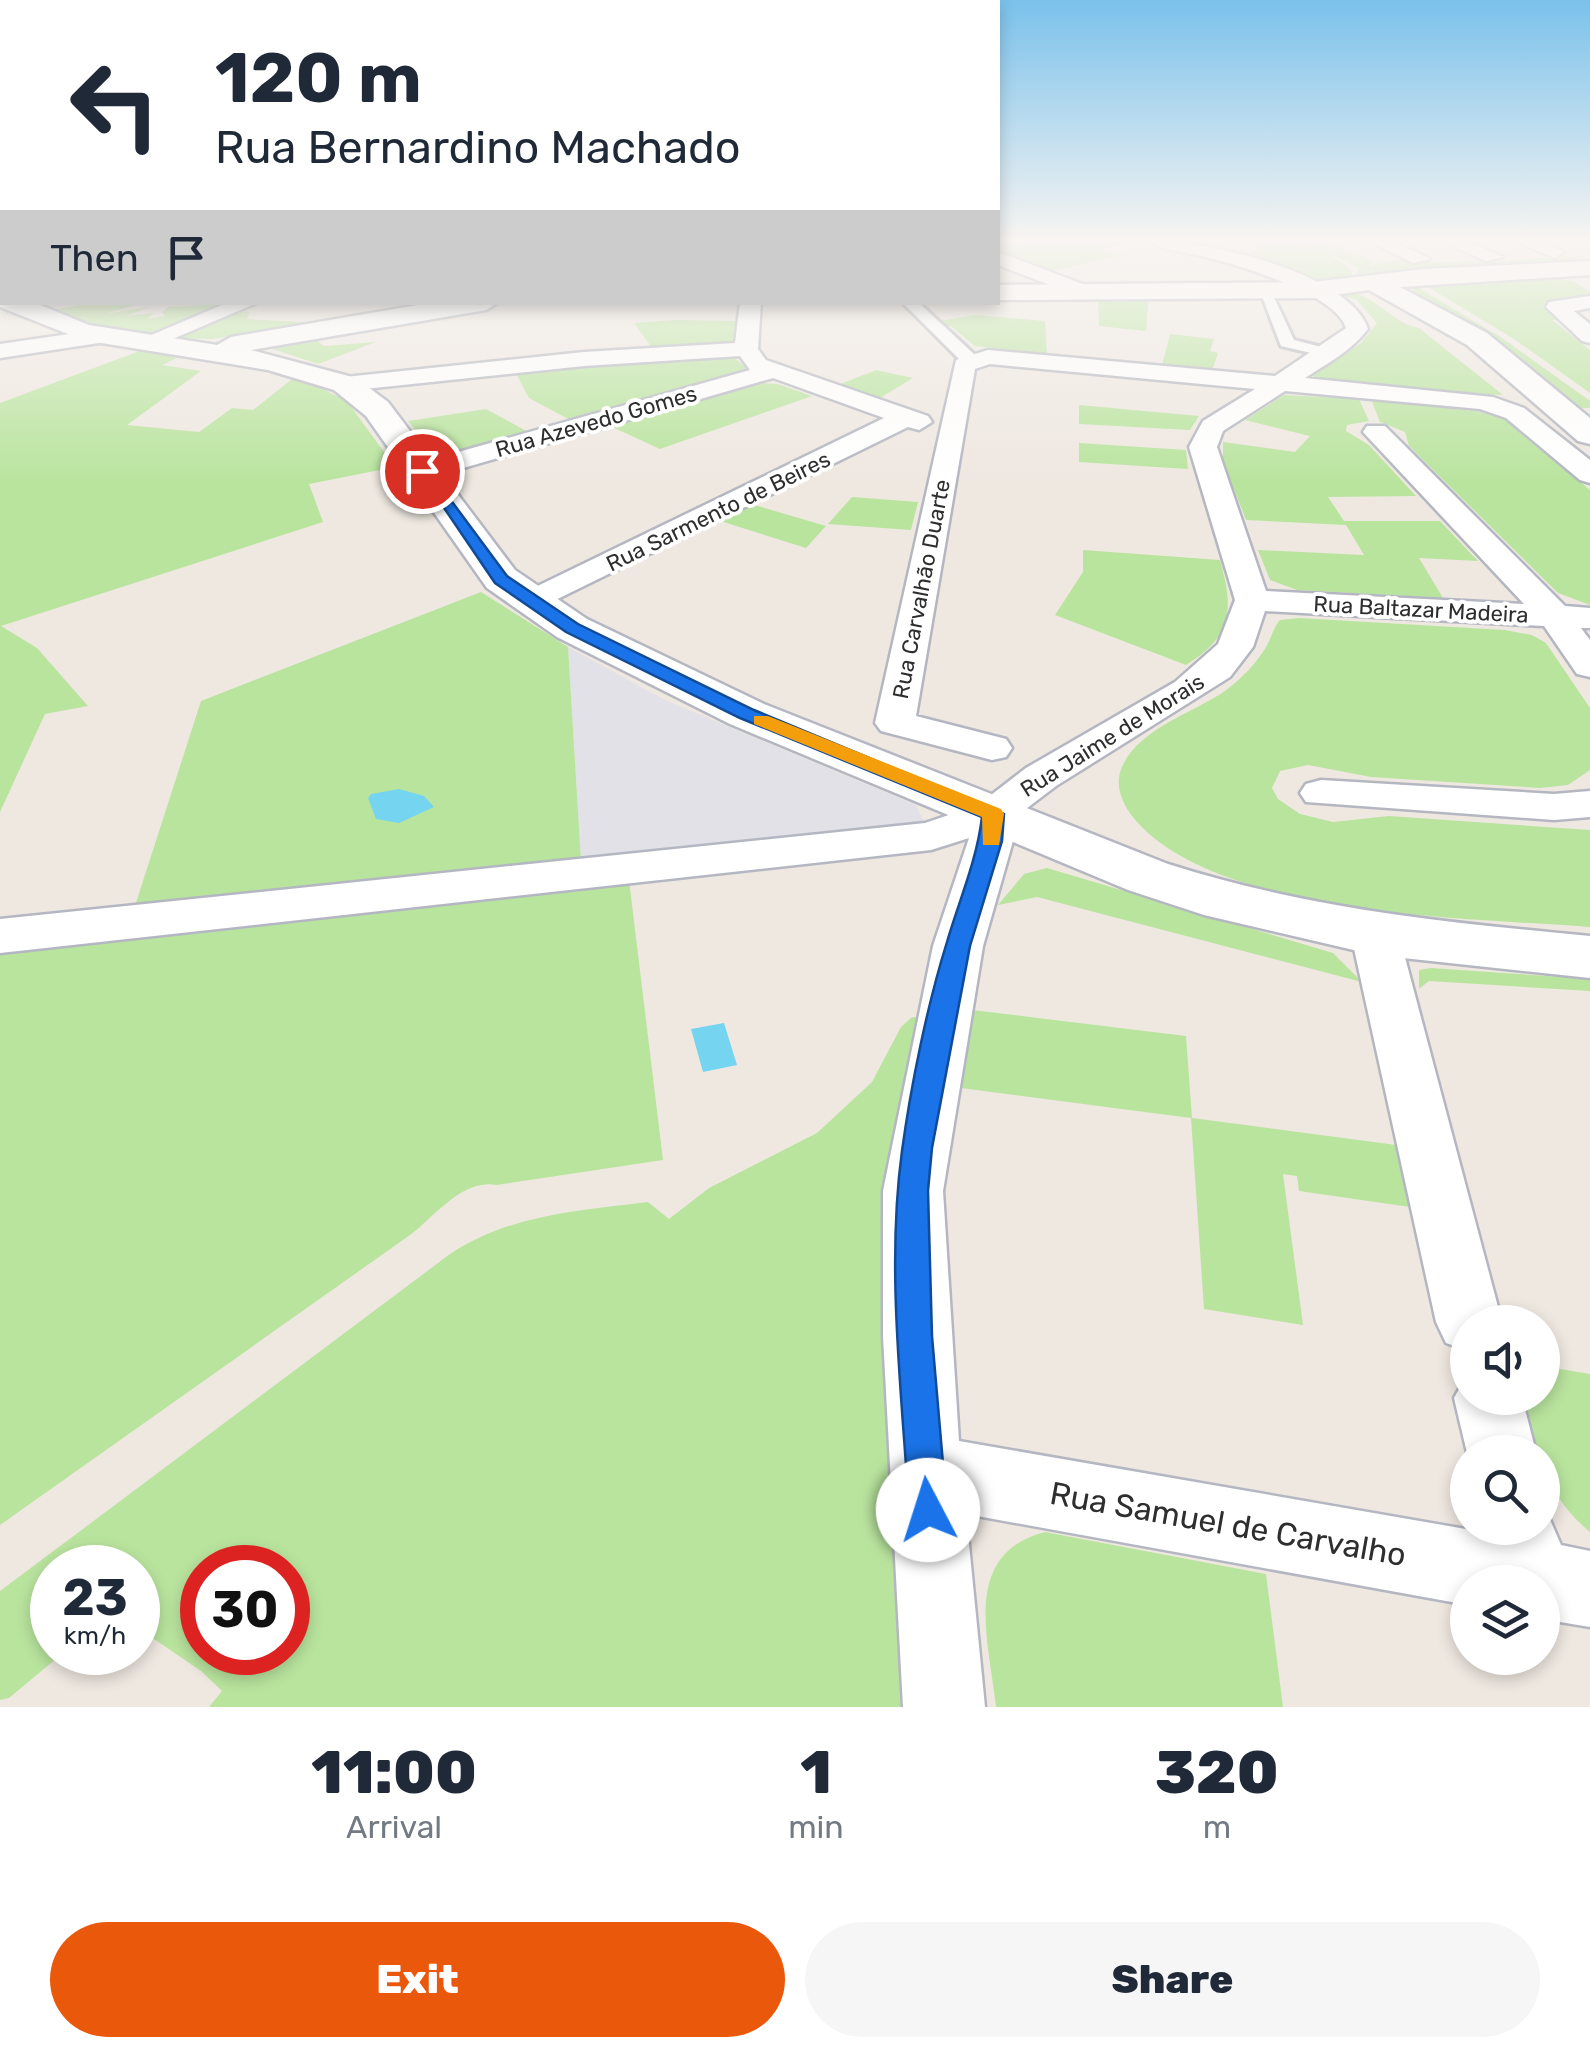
<!DOCTYPE html>
<html lang="en">
<head>
<meta charset="utf-8">
<style>
	body { margin:0; font-family:Rubik,sans-serif; background:#f6f6f7; color:#1f2937; height:100vh; display:flex; flex-direction:column; font-size:38px; white-space:nowrap }
	* { box-sizing:border-box; margin:0 }
	p { font-size:32px; color:#747a83 }
	.icon { flex:none; width:55px; height:55px; fill:none; stroke:currentColor; stroke-width:2; stroke-linecap:round; stroke-linejoin:round }
	.map { position:relative; height:1707px; overflow:hidden }
	.details { display:flex; flex-direction:column; background:#fff; flex:1 }
	.details>* { flex:none }
	.top-card { position:absolute; left:0px; top:0px; width:1000px; height:305px; box-shadow:0 5px 15px #0003; background:#fff; color:#1f2937; overflow:hidden }
	.controls { position:absolute; left:1450px; top:1305px; display:grid; gap:20px }
	.controls a { display:grid; place-items:center; width:110px; height:110px; border-radius:50%; background:#fff; box-shadow:0 5px 15px #0003; font-size:50px }
	.speed { position:absolute; left:30px; top:1545px; display:flex; gap:20px; font-size:50px; font-weight:700; text-align:center }
	.speed>* { display:grid; place-content:center; width:130px; height:130px; border-radius:50%; background:#fff; box-shadow:0 5px 15px #0003; line-height:1 }
	.speed small { font-size:25px; font-weight:400 }
	.speed .limit { border:15px solid #d22; background:#fff; color:#111 }
	.pin { position:absolute; display:grid; place-items:center; width:85px; height:85px; color:#fff; margin:-42px; border:5px solid #fff; border-radius:50%; box-shadow:0 2px 10px #0007 }
	.me { position:absolute; width:110px; margin:-55px; rotate:355deg; stroke-linejoin:round; filter:drop-shadow(0 0 8px #0008) }
	.turn { display:flex; align-items:center; gap:35px; height:210px; padding:0 50px; font-size:45px }
	.turn .icon { width:130px; height:130px; stroke-width:2.5 }
	.turn b { display:block; font-size:70px; line-height:85px }
	.then { display:flex; align-items:center; height:95px; padding:0 50px; background:#0003; gap:20px; font-size:38px }
	.eta { display:flex; justify-content:space-evenly; align-items:center; height:170px; text-align:center }
	.eta b { font-size:60px; font-weight:800; line-height:70px }
	.button { display:flex; gap:20px; margin-top:auto; padding:20px 50px }
	.button a { flex:1; height:115px; border-radius:60px; background:#ea580c; color:#fff; font-size:40px; font-weight:800; line-height:115px; text-align:center }
	.button a+a { background:#f6f6f7; color:#1f2937 }
	.map>svg:first-child { display:block }
</style>
</head>
<body>
<div class="map">
<svg width="1590" height="1707" viewBox="0 0 1590 1707">
	<rect width="100%" height="100%" fill="#efe8e1"/>
	<!-- industrial -->
	<path fill="#e2e1e8" d="M568,647l97,53 251,105 10,21 -345,35z"/>
	<!-- green -->
	<g fill="#b9e49e" fill-rule="evenodd">
		<path d="M1045,241c28,5 56,0 85,0l-29,9 22,5 -75,17 -50,-20v-4z"/>
		<path d="M1254,241h38l18,6 -5,-6h20l48,20 -4,5 28,-6 51,3 142,-7 -39,9 -180,11 -14,-2 1,-7 -38,-18 30,19 2,7 -27,8 -15,-2 -64,-25 12,-9z"/>
		<path d="M1552,278l21,3 17,11v6l-43,8 13,13 -8,1 38,30v43l-76,-54 -91,-55z"/>
		<path d="M1412,284l90,54 88,63v7h-15l-81,-67 -81,-50z"/>
		<path d="M1357,294c22,7 42,32 62,34l84,67 -170,-10 -19,-5 -1,-6 48,-31 16,-20 -21,-24 -16,-3z"/>
		<path d="M1149,295l-3,36 -47,-5 -1,-30z"/>
		<path d="M93,303h50l-39,11 46,-7 -24,9 28,-3 -7,6 18,-3 -3,-4 6,-5 75,-4 -89,33 -53,-8 -55,-17z"/>
		<path d="M237,311l12,1 -2,7 72,4 -107,16 -46,-1z"/>
		<path d="M975,315l70,6 2,33 -72,-8 -23,-19 -18,-5z"/>
		<path d="M675,320l63,1 -4,19 -9,4 -72,5 -19,-26z"/>
		<path d="M308,334l16,12 52,-4 -58,22 -51,-17z"/>
		<path d="M1170,334l44,5 -4,12 8,2 -7,21 -50,-5z"/>
		<path d="M145,349l38,6 -21,10 39,6 -74,54 72,7 33,-24 21,2 43,-34 51,25 48,66 -86,17 14,38 -322,104 36,22 51,58 -43,8 -45,98v-409z"/>
		<path d="M732,356l14,11 -3,5 -171,49 -43,-23 -14,-26z"/>
		<path d="M876,370l37,8 -38,23 -42,-14z"/>
		<path d="M755,383l23,1 34,12 -152,53 -50,-23z"/>
		<path d="M1284,395l75,4 10,22 -22,4 -1,6 23,14 47,51 -88,1 16,24h96l38,40 -59,-3 24,40 -146,-8 -27,-10 -12,-30 106,5 -18,-30 -100,-5 -23,-59v-19l72,10 15,-16 -65,-16z"/>
		<path d="M1371,399l127,15 92,76v115l-32,-12 -149,-147 -4,-14 -25,-10z"/>
		<path d="M1079,405l120,11 -9,14 -111,-6z"/>
		<path d="M486,409l44,24 -83,19 -20,-7 -19,-24z"/>
		<path d="M1079,443l107,7 2,19 -109,-7z"/>
		<path d="M852,497l66,5 -7,28 -83,-6z"/>
		<path d="M751,504l75,22 -20,22 -89,-28z"/>
		<path d="M1083,550l137,10c14,50 13,76 -34,105l-131,-50 28,-43z"/>
		<path d="M481,592l87,55 13,214 -447,48 67,-208z"/>
		<path d="M1299,618l206,12 27,5 14,8 44,65v62l-22,15 -28,3 -169,-11 -63,-12 -28,6 -8,17 6,11 22,15 33,8 56,-6 201,14v97c-121,-9 -368,-11 -453,-105 -13,-15 -24,-35 -15,-55 16,-38 71,-54 103,-76 16,-12 31,-27 41,-44 6,-10 7,-19 14,-27z"/>
		<path d="M1047,868l286,85 29,29 -325,-85 -39,8 26,-31z"/>
		<path d="M629,880l34,280 -166,25c-34,-7 -62,31 -87,50l-410,290v-577z"/>
		<path d="M1431,968l159,11v12l-161,-10 -10,8v-19z"/>
		<path d="M972,1010l214,26 6,82 204,27 14,62 -111,-16 -2,-15 -14,-2 20,151 -99,-16 -13,-191 -230,-30z"/>
		<path d="M912,1017l8,1 -19,77 -15,91 -2,170 20,351h-695l13,-16 -21,-20 -63,-43v-60h-86v84l11,1 -54,45 -9,2v-109l450,-337c61,-40 127,-43 198,-52l21,17 40,-31 108,-55 55,-51 29,-55zM202,1568h86v84h-86z"/>
		<path d="M1543,1366l47,8v158c-47,-39 -51,-79 -66,-134h18z"/>
		<path d="M1045,1532l221,42 17,133h-287c-7,-67 -36,-153 49,-175z"/>
	</g>
	<!-- water -->
	<g fill="#75d4ef">
		<path d="M399,789l25,7 10,11 -35,16 -23,-4 -8,-21 3,-4z"/>
		<path d="M724,1023l13,42 -34,7 -12,-43z"/>
	</g>
	<g fill="none" stroke-linecap="round" stroke-linejoin="round">
		<defs>
			<g id="pedestrian">
				<path d="M1259,288l12,3 23,49 39,10v8l-52,-12z"/>
				<path d="M902,302h16l58,54v8h-12z"/>
			</g>
			<g id="minor">
				<path d="M1150,241c53,-2 200,32 218,88 -17,22 -40,34 -63,49l188,19 31,11 66,52v23l-10,-3 -74,-62 -26,-9 -195,-18 -62,40 -6,16 49,144 258,13 -161,-172 4,-6h18l180,180 25,2v20h-9l9,12v37l-13,-3 -33,-48 -279,-15 -12,36 -23,30 -174,109 -42,32 -1,23 -30,105 -40,245 16,250 524,91 -1,-4h60v-27l19,44 29,6v76l-48,-8v-37h-74v23l-502,-91 19,193h-82l-20,-371v-145l50,-245 36,-108 -38,12 -931,103v-34l925,-96 53,-18 48,-37 149,-86 43,-38 17,-44 -46,-153 14,-26 52,-32 -265,-25 -15,5 -59,347 90,23 6,9 -6,9 -14,3 -111,-29 -6,-8 81,-363 32,-10 287,26 71,-48c-10,-35 -111,-64 -144,-72 -17,-4 -40,-5 -52,-15z"/>
				<path d="M1369,241h24l37,18 -17,4z"/>
				<path d="M1442,241h25l36,16 -17,4z"/>
				<path d="M1515,241h26l23,11 -9,6z"/>
				<path d="M998,252l95,36 3,4 -10,6 -7,-2 -81,-31z"/>
				<path d="M1590,296v12l-16,3 16,13v19l-8,-2 -36,-34 3,-5z"/>
				<path d="M229,302h30l-105,45h-16l-3,-5z"/>
				<path d="M740,302h21l-3,47 8,11 162,56 4,6 -13,8 -11,-3 -377,185 -12,-3 -5,-7 5,-7 365,-177 -111,-40 -351,102 -10,-3 -4,-6 4,-6 338,-95 -10,-14 -156,10 -239,25 -12,-7 12,-7 239,-25 151,-9z"/>
				<path d="M104,329l8,2v10l-112,17v-14z"/>
				<path d="M1321,780l233,14 36,-3v26l-36,3 -248,-18 -6,-9 6,-9z"/>
				<path d="M1375,919l17,4 7,12 103,387h-34v29l-22,-8 -10,-21 -85,-387 7,-12z"/>
				<path d="M1468,1373v25h54l14,54h-68v5l-14,-59z"/>
			</g>
			<g id="secondary">
				<path d="M1590,261v14l-190,12 87,46 103,85v26l-12,-3 -111,-96 -98,-55 -56,8 -315,2v-15l315,-3 112,-13z"/>
				<path d="M2,296v6h31l56,23 128,20 14,-8 205,-35h63l-13,8 -235,40 105,28 32,24 127,168 72,49 177,85 404,160c141,45 275,58 422,72v42l-215,-23 -171,-40 -76,-25 -398,-166 -173,-87 -70,-49 -121,-172 -32,-26 -66,-20 -185,-30 -83,-33z"/>
			</g>
		</defs>
		<!-- pedestrian casing -->
		<use href="#pedestrian" stroke="#b4b7c1" stroke-width="6"/>
		<!-- minor casing -->
		<use href="#minor" stroke="#b4b7c1" stroke-width="5"/>
		<!-- secondary casing -->
		<use href="#secondary" stroke="#b4b7c1" stroke-width="5"/>
		<!-- pedestrian -->
		<use href="#pedestrian" fill="#fff" fill-rule="evenodd"/>
		<!-- minor -->
		<use href="#minor" fill="#fff" fill-rule="evenodd"/>
		<!-- secondary -->
		<use href="#secondary" fill="#fff" fill-rule="evenodd"/>
	</g>
	<!-- sky -->
	<linearGradient id="sky" x2="0" y2="1"><stop stop-color="#7ac1eb"/><stop offset="0.5" stop-color="#f8f5f2"/><stop offset="1" stop-color="#f8f5f2" stop-opacity="0"/></linearGradient>
	<rect width="1590" height="480" fill="url(#sky)"/>
	<!-- route -->
	<path fill="#1a73e8" stroke="#114b97" stroke-width="2.5" d="M417,468h10l80,108 71,48 176,86 250,104 -2,27 -32,105 -38,202 -4,43 4,145 15,174 -6,14 -13,5 -13,-5 -6,-14c-7,-117 -23,-242 -7,-359 9,-66 25,-145 45,-209 12,-41 30,-82 35,-125l-242,-99 -174,-86 -71,-49z"/>
	<!-- slow -->
	<path fill="#f59e0b" d="M754,716h14l233,93 3,5 -5,31h-16l-1,-28 -228,-93z"/>
	<g text-anchor="middle" stroke-width="8" stroke-linejoin="round" paint-order="stroke">
		<!-- far-street labels -->
		<g font-size="22" fill="#2e2e2e" stroke="#fff">
			<text transform="translate(596 421) rotate(-16)" y="8">Rua Azevedo Gomes</text>
			<text transform="translate(718 511) rotate(-26)" y="8">Rua Sarmento de Beires</text>
			<text transform="translate(921 589) rotate(-79)" y="8">Rua Carvalhão Duarte</text>
			<text transform="translate(1421 609) rotate(3)" y="8">Rua Baltazar Madeira</text>
			<text transform="translate(1112 735) rotate(-32)" y="8">Rua Jaime de Morais</text>
		</g>
		<!-- near-street labels -->
		<g font-size="32" fill="#2e2e2e" stroke="#fff">
			<text transform="translate(1228 1524) rotate(10)" y="11">Rua Samuel de Carvalho</text>
		</g>
	</g>
</svg>
<div class="controls">
<a><svg class="icon" aria-label="sound" viewBox="0 0 24 24"><path d="M4 9h4l5-4v14l-5-4H4zM17 9q2 3 0 6"/></svg></a>
<a><svg class="icon" aria-label="search" viewBox="0 0 24 24"><circle cx="10" cy="10" r="6"/><path d="M15 15l6 6"/></svg></a>
<a><svg class="icon" aria-label="layers" viewBox="0 0 24 24"><path d="M12 4l9 5-9 5-9-5zM3 14l9 5 9-5"/></svg></a>
</div>
<div class="speed"><div>23<small>km/h</small></div><div class="limit">30</div></div>
<div class="pin" style="left:422px;top:471px;background:#d93025"><svg class="icon" aria-label="arrive" viewBox="0 0 24 24"><path d="M6 21V4h12l-3 4 3 4H6"/></svg></div>
<svg class="me" style="left:928px;top:1510px" viewBox="-20 -20 40 40"><circle r="19" fill="#fff"/><path d="M0-13L10 11 0 6-10 11z" fill="#1a73e8"/></svg>
<div class="top-card">
<div class="turn"><svg class="icon" aria-label="left" viewBox="0 0 24 24"><path d="M17 20v-9H6M10 6l-5 5 5 5"/></svg><div><b>120 m</b>Rua Bernardino Machado</div></div>
<div class="then">Then<svg class="icon" aria-label="arrive" viewBox="0 0 24 24"><path d="M6 21V4h12l-3 4 3 4H6"/></svg></div>
</div>
</div>
<section class="details">
<div class="eta">
<div><b>11:00</b><p>Arrival</p></div>
<div><b>1</b><p>min</p></div>
<div><b>320</b><p>m</p></div>
</div>
<div class="button"><a>Exit</a><a>Share</a></div>
</section>
</body>
</html>
